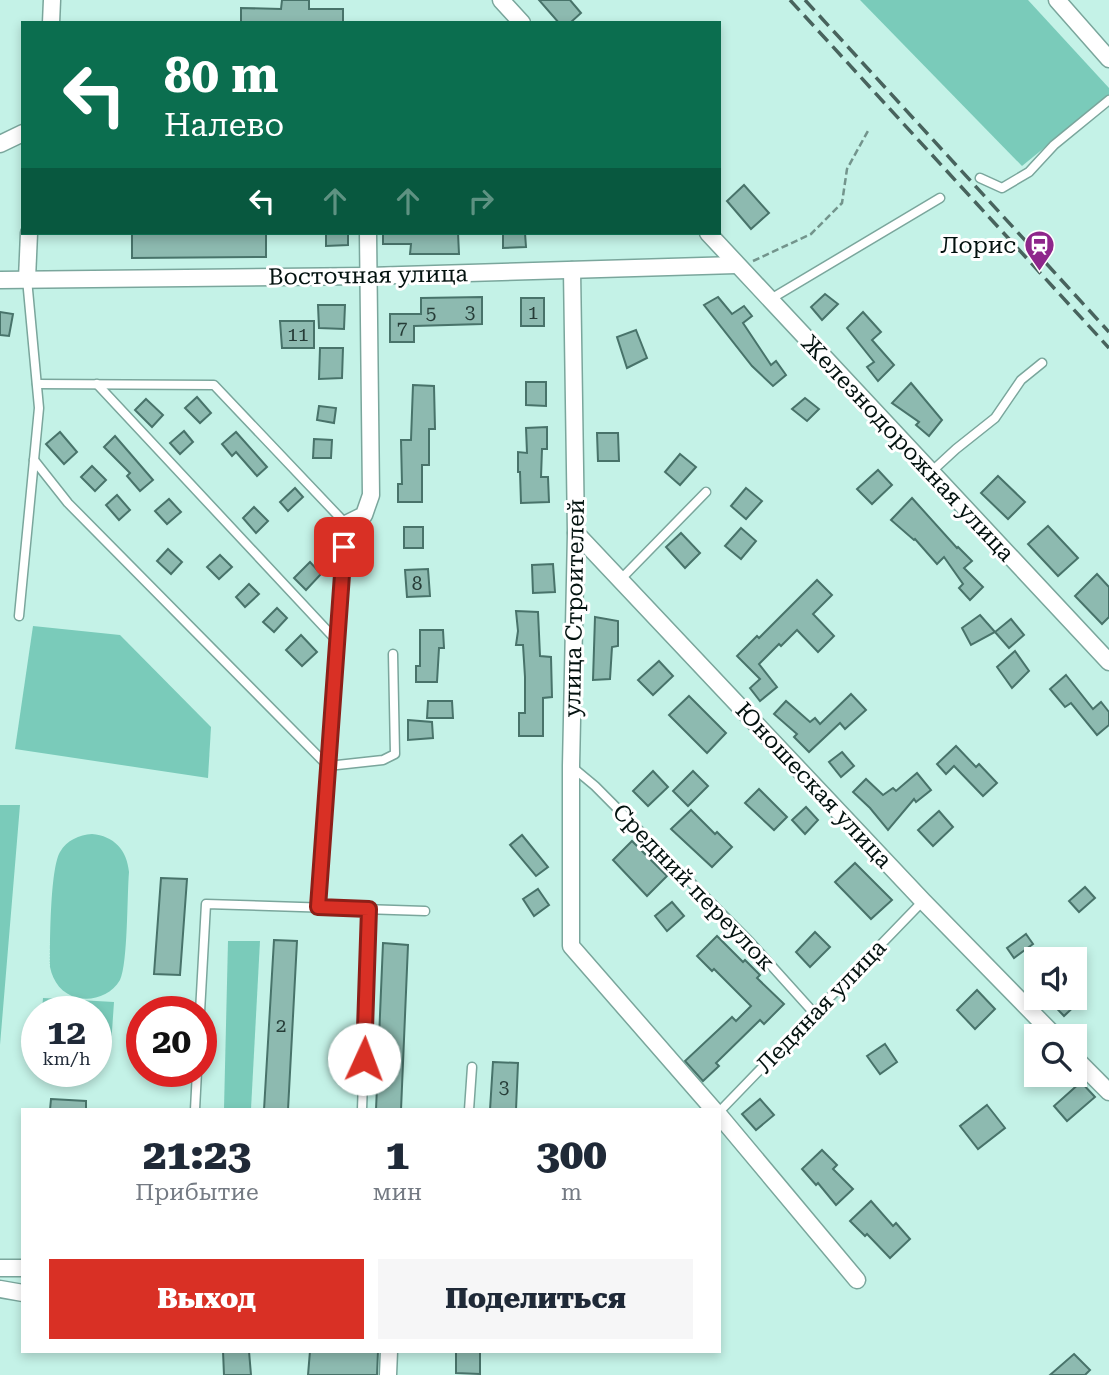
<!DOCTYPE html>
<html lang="ru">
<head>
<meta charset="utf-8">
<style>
	body { margin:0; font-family:"Roboto Serif",serif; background:#f6f6f7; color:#1f2937; height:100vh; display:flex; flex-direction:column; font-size:26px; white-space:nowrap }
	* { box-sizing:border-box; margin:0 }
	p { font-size:23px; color:#747a83 }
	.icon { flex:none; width:38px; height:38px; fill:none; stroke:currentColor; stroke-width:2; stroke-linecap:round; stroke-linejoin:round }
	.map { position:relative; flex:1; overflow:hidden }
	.panel { position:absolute; left:21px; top:1108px; width:700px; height:245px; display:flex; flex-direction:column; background:#fff; border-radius:0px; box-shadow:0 4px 10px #0003 }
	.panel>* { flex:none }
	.hud { position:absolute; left:21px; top:21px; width:700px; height:214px; border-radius:0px; box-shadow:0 4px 10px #0003; background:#0b6e4f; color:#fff; overflow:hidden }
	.fabs { position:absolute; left:1024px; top:947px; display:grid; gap:14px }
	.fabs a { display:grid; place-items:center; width:63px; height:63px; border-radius:0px; background:#fff; box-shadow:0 4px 10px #0003; font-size:35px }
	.speed { position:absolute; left:21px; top:996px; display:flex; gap:14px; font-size:35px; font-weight:700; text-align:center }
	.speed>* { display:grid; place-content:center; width:91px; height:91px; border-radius:50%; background:#fff; box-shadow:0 4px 10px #0003; line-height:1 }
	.speed small { font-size:18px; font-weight:400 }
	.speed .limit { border:10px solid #d22; background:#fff; color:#111 }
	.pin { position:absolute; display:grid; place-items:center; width:60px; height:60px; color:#fff; margin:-30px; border-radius:14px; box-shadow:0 4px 10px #0006 }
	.me { position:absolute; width:77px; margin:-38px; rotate:2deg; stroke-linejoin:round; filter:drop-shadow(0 0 5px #0008) }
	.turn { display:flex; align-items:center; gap:24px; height:147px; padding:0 28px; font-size:32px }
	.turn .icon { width:91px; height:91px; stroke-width:2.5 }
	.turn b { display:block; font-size:49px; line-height:60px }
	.lanes { display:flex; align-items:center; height:66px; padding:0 28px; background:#0003; justify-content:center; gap:35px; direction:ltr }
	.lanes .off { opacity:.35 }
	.eta { display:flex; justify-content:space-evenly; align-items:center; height:119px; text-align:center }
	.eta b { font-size:42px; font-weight:800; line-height:49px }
	.cta { display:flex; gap:14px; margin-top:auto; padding:14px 28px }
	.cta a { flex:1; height:80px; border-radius:0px; background:#d93025; color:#fff; font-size:28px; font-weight:800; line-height:80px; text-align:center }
	.cta a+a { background:#f6f6f7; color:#1f2937 }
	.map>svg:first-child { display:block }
</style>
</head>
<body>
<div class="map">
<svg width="1109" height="1375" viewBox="0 0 1109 1375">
	<rect width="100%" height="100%" fill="#c4f2e7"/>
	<!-- green -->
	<g fill="#7acbba">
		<path d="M860,0h168l81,88v7l-87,71z"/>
		<path d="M33,626l87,9 91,92 -3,51 -193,-29z"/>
		<path d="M0,805h20l-20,240z"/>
		<path d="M92,834c22,2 35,16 37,38 -2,23 -1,91 -9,108 -9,15 -26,21 -42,18 -16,-4 -25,-16 -28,-31 0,-22 0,-98 10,-115 7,-12 19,-17 32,-18z"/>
		<path d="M228,941h32l-9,168h-27z"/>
		<path d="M43,998l71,4 -3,44 -15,-1v-33l-54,-1z"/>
	</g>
	<!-- building -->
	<g fill="#8dbab0" stroke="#48736a" stroke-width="2">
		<path d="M282,0h27v9h34v14h-102v-15l40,1z"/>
		<path d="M539,0h31l11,13 -11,10h-11z"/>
		<path d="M744,185l25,28 -18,16 -24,-28z"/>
		<path d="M132,233h134v24l-134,1z"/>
		<path d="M326,233h22v12l-22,1z"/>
		<path d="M383,233h75l1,21h-49l1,-10h-28z"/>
		<path d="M503,233h22l1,14 -23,1z"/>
		<path d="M825,294l13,10 -16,16 -11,-13z"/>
		<path d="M482,297v27l-68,2v16h-24v-28h31v-16z"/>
		<path d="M718,297l14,17 12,-8 8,10 -9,7 28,42 5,-4 10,14 -13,11 -21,-20 -48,-61z"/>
		<rect x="521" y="298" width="23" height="28"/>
		<path d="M318,305h27l-1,24 -25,-1z"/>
		<path d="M0,312l13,2 -4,22 -9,-1z"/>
		<path d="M863,312l18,20 -9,8 22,25 -16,16 -11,-14 7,-5 -27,-34z"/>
		<path d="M280,321h34v27h-32z"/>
		<path d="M636,330l11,28 -20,10 -10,-31z"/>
		<path d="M320,348h23l-1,30 -23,1z"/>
		<path d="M526,382h20v24l-20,-1z"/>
		<path d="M911,383l31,37 -13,16 -13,-11 3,-3 -27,-19z"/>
		<path d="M413,385l21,1 1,43h-6v36h-7v37h-24v-18h4l-1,-44h10z"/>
		<path d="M197,397l14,16 -11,10 -15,-15z"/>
		<path d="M805,398l14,11 -12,12 -15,-12z"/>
		<path d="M146,399l17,16 -11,12 -17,-17z"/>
		<path d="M319,406l17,2 -2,15 -17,-3z"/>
		<path d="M547,427v22h-5l-1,28h7l1,25 -28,1 -1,-31h-2v-20l9,1 -1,-25z"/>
		<path d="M184,431l9,11 -13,12 -10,-11z"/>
		<path d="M60,432l17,20 -13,12 -18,-20z"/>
		<path d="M236,432l31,35 -10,9 -21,-24 -4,4 -10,-12z"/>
		<path d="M597,433h21l1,28h-21z"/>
		<path d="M115,436l38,44 -13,11 -13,-15 3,-3 -26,-26z"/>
		<path d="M314,439l18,1 -1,18h-18z"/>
		<path d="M680,454l16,13 -16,18 -15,-13z"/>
		<path d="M92,466l14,14 -11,11 -14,-14z"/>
		<path d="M878,470l14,15 -20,19 -15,-15z"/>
		<path d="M998,476l27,26 -17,17 -27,-26z"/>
		<path d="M295,488l8,9 -15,14 -8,-9z"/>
		<path d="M746,488l16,13 -16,18 -15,-13z"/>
		<path d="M117,495l13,15 -11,10 -13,-15z"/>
		<path d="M912,498l45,50 1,-1 14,14 -8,7 19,19 -13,13 -11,-12 4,-4 -19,-27 -7,7 -22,-25 -1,1 -23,-20z"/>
		<path d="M169,499l12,13 -14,12 -12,-13z"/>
		<path d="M254,507l14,14 -12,12 -13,-15z"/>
		<path d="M1048,526l30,32 -20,18 -30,-32z"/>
		<rect x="404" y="527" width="19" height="21"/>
		<path d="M741,528l15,13 -15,18 -16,-13z"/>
		<path d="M681,533l19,20 -15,15 -19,-21z"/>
		<path d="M168,549l14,13 -11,12 -14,-13z"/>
		<path d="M220,555l12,12 -13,12 -12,-12z"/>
		<path d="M310,562l11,12 -15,16 -12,-12z"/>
		<path d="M553,564l2,28 -22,1 -1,-28z"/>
		<path d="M428,569l2,27 -23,1 -2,-27z"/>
		<path d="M1097,574l12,13v30l-7,7 -27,-28z"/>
		<path d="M817,580l15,15 -19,19 21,22 -16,16 -21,-22 -16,16 -2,-2 -20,20 18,23 -17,14 -10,-13 10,-9 -23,-23 20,-20 2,2z"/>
		<path d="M249,584l10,10 -14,13 -9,-10z"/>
		<path d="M277,608l10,10 -13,14 -11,-10z"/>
		<path d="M516,611l22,1 2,44 11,1 1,40 -9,1v38h-24v-23h6v-36l-2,-32h-7l2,-14z"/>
		<path d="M980,615l15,17 -24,13 -9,-17z"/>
		<path d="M595,617l23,4v25l-6,1 -2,32 -17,1z"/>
		<path d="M1011,619l13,16 -15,13 -14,-16z"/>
		<path d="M420,630h23l1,18h-5l-2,34h-21v-16h4z"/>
		<path d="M301,635l16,17 -15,14 -16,-16z"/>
		<path d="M1015,651l14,20 -17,17 -15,-21z"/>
		<path d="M659,661l14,15 -20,19 -15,-15z"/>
		<path d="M1066,675l27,34 8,-7 8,10v13l-12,10 -26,-32 -6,4 -15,-18z"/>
		<path d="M851,694l15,16 -21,19 -5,-6 -31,29 -15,-15 3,-3 -23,-20 12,-13 24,21 5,-4 5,6z"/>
		<path d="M689,696l37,37 -19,20 -38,-38z"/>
		<path d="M428,701h24l1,17h-26z"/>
		<path d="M408,720l24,2 1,16 -25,2z"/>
		<path d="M956,746l20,21 3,-3 18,19 -14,13 -29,-30 -8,8 -9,-10z"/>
		<path d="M842,752l12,14 -13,11 -12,-15z"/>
		<path d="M653,771l15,16 -20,19 -15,-15z"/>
		<path d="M693,771l15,15 -20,20 -15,-15z"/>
		<path d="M917,773l14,17 -15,12 -2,-3 -26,31 -18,-22 -17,-16 13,-13 17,16 10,-7 3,3z"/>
		<path d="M759,789l28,28 -13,13 -29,-27z"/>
		<path d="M806,807l12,13 -13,14 -13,-14z"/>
		<path d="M691,810l24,24 2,-2 15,15 -20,20 -41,-38z"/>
		<path d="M939,811l14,16 -20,19 -15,-16z"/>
		<path d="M522,835l26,32 -12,9 -26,-31z"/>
		<path d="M632,841l35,35 -20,20 -34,-36z"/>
		<path d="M855,863l37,37 -21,19 -36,-37z"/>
		<path d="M161,878l26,1 -7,96 -26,-1z"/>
		<path d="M1085,887l10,11 -16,14 -10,-11z"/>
		<path d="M538,889l11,16 -15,11 -11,-17z"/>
		<path d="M672,902l12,14 -17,15 -12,-15z"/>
		<path d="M815,932l15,15 -20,20 -14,-15z"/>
		<path d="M1026,934l7,10 -19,14 -7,-10z"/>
		<path d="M717,936l26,26 2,-2 15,15 -3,3 27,26 -20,20 -4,-4 -44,43 3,3 -16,15 -18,-20 47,-44 4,4 15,-15 -37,-37 -2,2 -15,-15z"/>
		<path d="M274,940l23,1 -9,169h-24z"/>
		<path d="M383,943l25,2 -7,165h-25z"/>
		<path d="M977,990l18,19 -20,20 -18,-19z"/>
		<path d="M1047,998h36l-19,18z"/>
		<path d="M885,1044l12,18 -17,12 -13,-18z"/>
		<path d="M493,1062l25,1 -2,47h-26z"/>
		<path d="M1081,1082l14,15 -28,24 -13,-15z"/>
		<path d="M51,1099l35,2v9h-36z"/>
		<path d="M760,1099l14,16 -18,15 -14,-16z"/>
		<path d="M987,1105l18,23 -27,21 -18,-23z"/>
		<path d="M822,1150l15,15 -4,4 20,20 -17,16 -18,-22 -2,2 -14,-16z"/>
		<path d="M871,1201l22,25 3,-3 14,16 -20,19 -23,-24 -2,2 -15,-15z"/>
		<path d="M223,1351h26l2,24h-27z"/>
		<path d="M310,1351h68l-1,24h-69z"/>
		<path d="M456,1351h24v23l-24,-1z"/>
		<path d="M1074,1354l16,16 -5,5h-35z"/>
	</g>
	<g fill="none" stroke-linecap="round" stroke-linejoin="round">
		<defs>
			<g id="service">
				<path d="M980,178l22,10 27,-16 25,-27 55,-45"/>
				<path d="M769,300l171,-102"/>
				<path d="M97,384l240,257"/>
				<path d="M34,460l34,43 260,263 18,-242 -132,-139 -177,-1"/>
				<path d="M930,473l26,-24 39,-31 26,-38 21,-17"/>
				<path d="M620,580l86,-88"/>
				<path d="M19,616l20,-208 -12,-129"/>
				<path d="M571,766l24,20 155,156 64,71"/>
				<path d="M318,907l10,-141 55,-6 12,-6 -2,-100"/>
				<path d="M200,1012l6,-108 219,7"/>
				<path d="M195,1110l2,-39"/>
				<path d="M362,1110l7,-201"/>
				<path d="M469,1110l3,-43"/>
				<path d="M719,1112l204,-211"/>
			</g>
			<g id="minor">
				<path d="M501,0l21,23"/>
				<path d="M1057,0l52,59"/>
				<path d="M51,23l1,-23"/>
				<path d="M0,144l23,-11"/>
				<path d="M708,233l401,429"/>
				<path d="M572,270l4,263 -5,233v180l143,164"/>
				<path d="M27,279l2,-46"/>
				<path d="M0,280l368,-4 368,-11"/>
				<path d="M346,524l18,-9 7,-20 -3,-262"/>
				<path d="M576,533l347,368 132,135"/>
				<path d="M1074,1057l35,35"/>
				<path d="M719,1115l138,165"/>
				<path d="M0,1268h23"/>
				<path d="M0,1289l23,4"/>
				<path d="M388,1375l1,-24"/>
			</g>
		</defs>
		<!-- service casing -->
		<use href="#service" stroke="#7aa69c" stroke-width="11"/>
		<!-- minor casing -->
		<use href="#minor" stroke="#7aa69c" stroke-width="19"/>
		<!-- path -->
		<path stroke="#73948c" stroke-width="2.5" stroke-dasharray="7 3.5" stroke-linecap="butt" d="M753,261l58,-27 31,-31 5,-34 22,-40"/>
		<!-- service -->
		<use href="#service" stroke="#fff" stroke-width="8"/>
		<!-- minor -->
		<use href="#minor" stroke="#fff" stroke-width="16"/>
		<!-- rail -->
		<g stroke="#48635d" stroke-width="3.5" stroke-dasharray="14 7" stroke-linecap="butt">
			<path d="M790,0l319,348"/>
			<path d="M805,0l304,332"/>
		</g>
	</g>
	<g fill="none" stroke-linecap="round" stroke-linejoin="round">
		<defs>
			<path id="route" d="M344,547l-26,360 51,2 -5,150"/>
		</defs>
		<!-- route casing -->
		<use href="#route" stroke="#8d1f18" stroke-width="18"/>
		<!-- route -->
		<use href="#route" stroke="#d93025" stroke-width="12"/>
	</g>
	<!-- icons -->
	<defs>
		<symbol id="station-pin" viewBox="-11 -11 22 30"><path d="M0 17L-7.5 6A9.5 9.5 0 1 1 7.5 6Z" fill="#8e268b" stroke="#fff"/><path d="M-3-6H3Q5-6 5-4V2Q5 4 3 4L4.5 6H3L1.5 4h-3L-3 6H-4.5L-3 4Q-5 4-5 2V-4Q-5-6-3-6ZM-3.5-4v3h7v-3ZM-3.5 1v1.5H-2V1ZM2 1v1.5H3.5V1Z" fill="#fff"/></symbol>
	</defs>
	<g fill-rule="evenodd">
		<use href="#station-pin" x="1022" y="228" width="35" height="47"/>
	</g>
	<g text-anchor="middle" stroke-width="6" stroke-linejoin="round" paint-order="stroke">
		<!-- number labels -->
		<g font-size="19" fill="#263c37">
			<text x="470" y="318">3</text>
			<text x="431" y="319">5</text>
			<text x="533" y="319">1</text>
			<text x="402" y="335">7</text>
			<text x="298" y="341">11</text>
			<text x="417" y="590">8</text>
			<text x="281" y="1032">2</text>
			<text x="504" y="1093">3</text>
		</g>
		<!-- poi labels -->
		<g font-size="23" fill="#03120f" stroke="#fff" text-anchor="end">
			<text x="1016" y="253">Лорис</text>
		</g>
		<!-- street labels -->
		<g font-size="23" fill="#03120f" stroke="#fff">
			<text transform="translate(368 275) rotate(-1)" y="8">Восточная улица</text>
			<text transform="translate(908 448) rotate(47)" y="8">Железнодорожная улица</text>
			<text transform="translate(574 608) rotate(-89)" y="8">улица Строителей</text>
			<text transform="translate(814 785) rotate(47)" y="8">Юношеская улица</text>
			<text transform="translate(694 887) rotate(46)" y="8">Средний переулок</text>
			<text transform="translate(821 1006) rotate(-46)" y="8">Ледяная улица</text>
		</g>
	</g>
</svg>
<div class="fabs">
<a><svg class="icon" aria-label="sound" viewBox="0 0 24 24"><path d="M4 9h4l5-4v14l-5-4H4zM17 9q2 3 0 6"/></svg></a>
<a><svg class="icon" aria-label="search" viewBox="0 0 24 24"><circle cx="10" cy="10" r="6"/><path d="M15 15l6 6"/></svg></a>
</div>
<div class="speed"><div>12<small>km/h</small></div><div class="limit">20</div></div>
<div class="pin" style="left:344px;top:547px;background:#d93025"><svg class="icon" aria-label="arrive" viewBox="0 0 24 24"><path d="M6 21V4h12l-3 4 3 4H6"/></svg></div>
<svg class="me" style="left:364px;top:1059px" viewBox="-20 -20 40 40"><circle r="19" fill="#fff"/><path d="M0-13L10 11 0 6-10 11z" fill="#d93025"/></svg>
<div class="hud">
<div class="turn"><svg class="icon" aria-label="left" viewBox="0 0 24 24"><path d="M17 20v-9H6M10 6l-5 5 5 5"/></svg><div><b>80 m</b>Налево</div></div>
<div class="lanes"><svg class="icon" aria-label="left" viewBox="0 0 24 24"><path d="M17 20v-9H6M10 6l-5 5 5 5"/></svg><svg class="icon off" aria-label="ahead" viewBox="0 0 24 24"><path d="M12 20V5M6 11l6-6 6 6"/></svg><svg class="icon off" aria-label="ahead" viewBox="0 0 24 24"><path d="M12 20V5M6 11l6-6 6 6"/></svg><svg class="icon off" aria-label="right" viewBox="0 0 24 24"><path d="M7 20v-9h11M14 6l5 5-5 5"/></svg></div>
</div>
<section class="panel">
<div class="eta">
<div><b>21:23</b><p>Прибытие</p></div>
<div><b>1</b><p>мин</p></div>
<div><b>300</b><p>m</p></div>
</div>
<div class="cta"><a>Выход</a><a>Поделиться</a></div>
</section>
</div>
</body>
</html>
